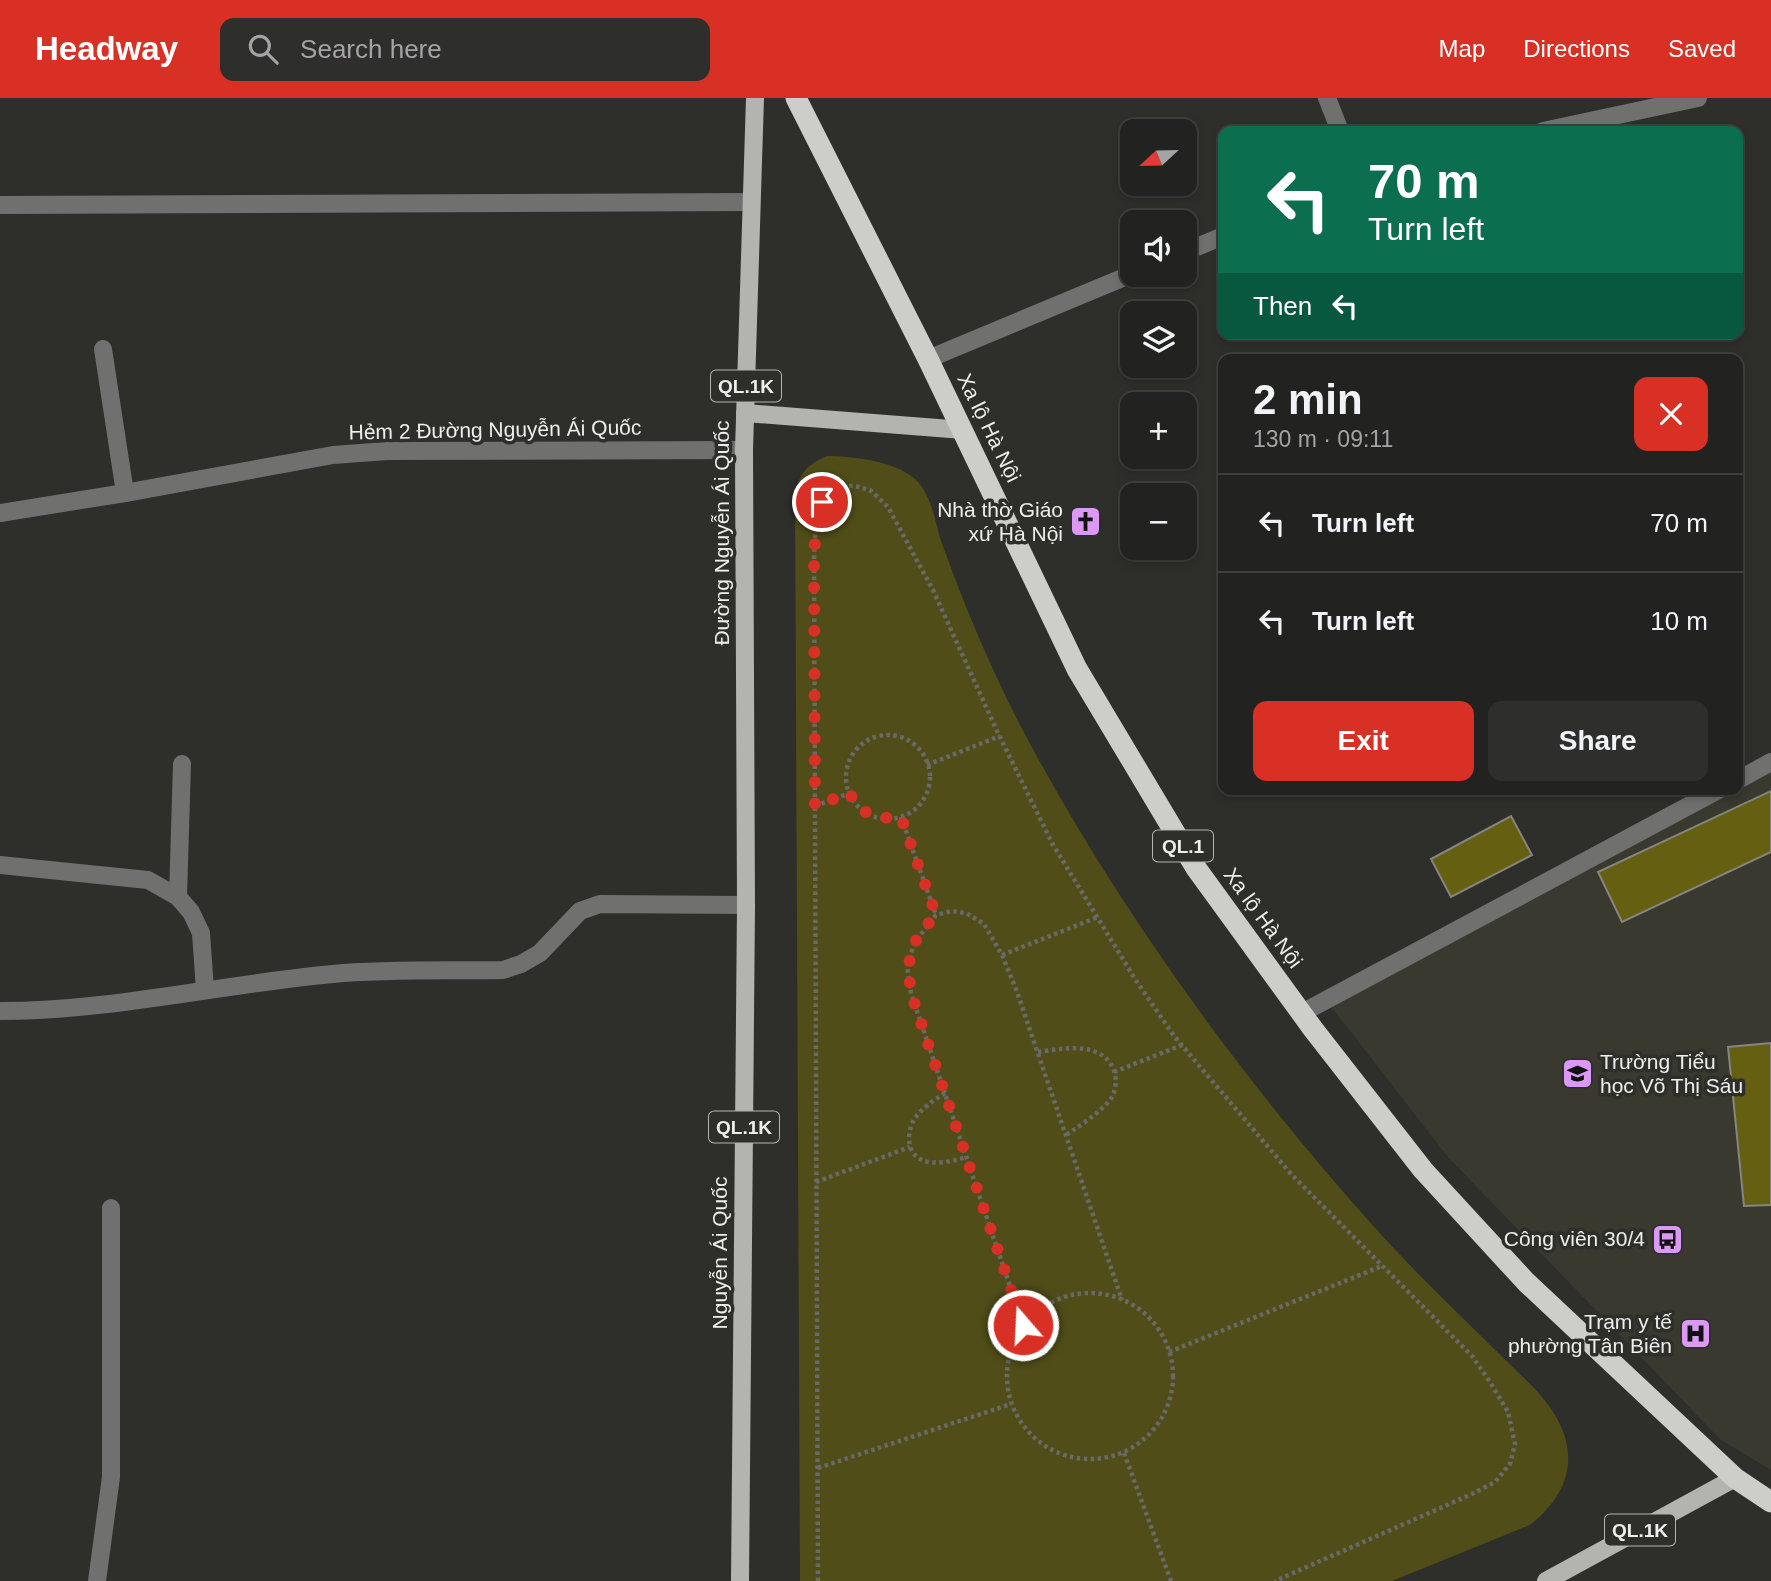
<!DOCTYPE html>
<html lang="en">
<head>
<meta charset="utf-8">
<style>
	body { margin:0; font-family:Arial,sans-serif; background:#2e2f2d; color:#f1f3f6; height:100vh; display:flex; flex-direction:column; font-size:26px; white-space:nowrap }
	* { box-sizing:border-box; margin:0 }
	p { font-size:23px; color:#a2a4a5 }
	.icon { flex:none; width:38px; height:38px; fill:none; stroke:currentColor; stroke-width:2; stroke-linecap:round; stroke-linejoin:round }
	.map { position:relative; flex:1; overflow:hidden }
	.drawer { position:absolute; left:1218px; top:256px; width:525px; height:441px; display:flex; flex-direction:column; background:#222220; border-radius:14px; box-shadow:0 4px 10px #0003,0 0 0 2px #3f3f3e }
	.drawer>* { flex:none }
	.guide { position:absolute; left:1218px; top:28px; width:525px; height:214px; border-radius:14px; box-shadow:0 4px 10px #0003,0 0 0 2px #3f3f3e; background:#0b6e4f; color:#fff; overflow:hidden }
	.needle { width:46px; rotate:248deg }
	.tools { position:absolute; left:1120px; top:21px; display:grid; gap:14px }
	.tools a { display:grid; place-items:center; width:77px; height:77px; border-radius:14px; background:#222220; box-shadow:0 4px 10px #0003,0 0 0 2px #3f3f3e; font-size:35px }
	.pin { position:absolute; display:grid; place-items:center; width:60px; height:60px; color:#fff; margin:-30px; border:4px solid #fff; border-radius:50%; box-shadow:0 2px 7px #0007 }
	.me { position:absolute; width:77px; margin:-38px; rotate:341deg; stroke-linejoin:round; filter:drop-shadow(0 0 5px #0008) }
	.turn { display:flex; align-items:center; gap:24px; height:147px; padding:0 35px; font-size:32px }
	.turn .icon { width:91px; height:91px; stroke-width:2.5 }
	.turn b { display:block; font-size:49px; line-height:60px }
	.then { display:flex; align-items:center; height:66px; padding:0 35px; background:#0003; gap:14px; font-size:26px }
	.round { display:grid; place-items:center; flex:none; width:74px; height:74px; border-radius:14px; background:#2e2f2d }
	.head { display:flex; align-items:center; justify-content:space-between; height:119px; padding:0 35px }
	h1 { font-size:42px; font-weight:700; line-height:52px }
	.action { display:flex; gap:14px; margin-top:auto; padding:14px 35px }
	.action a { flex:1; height:80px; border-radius:14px; background:#d93025; color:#fff; font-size:28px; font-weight:700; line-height:80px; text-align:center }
	.action a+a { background:#2e2f2d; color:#f1f3f6 }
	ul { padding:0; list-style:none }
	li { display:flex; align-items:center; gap:21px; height:98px; padding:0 35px; border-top:2px solid #3f3f3e }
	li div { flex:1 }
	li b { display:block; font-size:26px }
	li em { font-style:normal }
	header { display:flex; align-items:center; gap:42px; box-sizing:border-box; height:98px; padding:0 35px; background:#d93025; color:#fff }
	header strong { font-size:33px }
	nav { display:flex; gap:38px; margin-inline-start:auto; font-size:24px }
	.search { width:490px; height:63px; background:#2e2f2d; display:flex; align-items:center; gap:18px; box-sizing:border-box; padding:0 24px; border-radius:14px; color:#a2a4a5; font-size:26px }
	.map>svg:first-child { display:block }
</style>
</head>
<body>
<header>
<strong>Headway</strong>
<div class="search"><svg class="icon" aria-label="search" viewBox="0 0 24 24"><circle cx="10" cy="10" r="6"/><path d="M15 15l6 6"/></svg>Search here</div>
<nav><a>Map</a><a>Directions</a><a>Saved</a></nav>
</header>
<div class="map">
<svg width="1771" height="1483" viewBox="0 0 1771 1483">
	<rect width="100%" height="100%" fill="#2e2e2b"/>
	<!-- built -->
	<path fill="#393930" d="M1771,673v699l-50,-30 -274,-284 -127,-164z"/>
	<!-- green -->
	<path fill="#504d19" d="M827,358c26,0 74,6 91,26 16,18 17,45 26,67 21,58 46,117 74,172 96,184 230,368 370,521 46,50 97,97 145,145 45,46 50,96 -3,138l-138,56h-592l-5,-1087c4,-21 13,-30 32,-38z"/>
	<!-- building -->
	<g fill="#656011" stroke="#858581" stroke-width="2">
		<path d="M1771,693v61l-149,70 -24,-50z"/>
		<path d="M1511,718l21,39 -81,42 -20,-38z"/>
		<path d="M1771,945v162l-27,1 -16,-159z"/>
	</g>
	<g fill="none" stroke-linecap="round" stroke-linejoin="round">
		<!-- path -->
		<g stroke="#696967" stroke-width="4.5" stroke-dasharray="3.5 3.5" stroke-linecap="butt">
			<circle cx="888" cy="679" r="42"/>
			<path d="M927,667l73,-29"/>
			<path d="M815,708l35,-13"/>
			<path d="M901,719l35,98"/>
			<path d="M1002,857l96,-38"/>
			<path d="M1038,954c26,-4 68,-12 77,22 2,9 0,19 -5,26 -12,14 -29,25 -44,35"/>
			<path d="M1114,974l68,-27"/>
			<path d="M945,995c-11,7 -22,14 -30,25 -4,6 -6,13 -6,21 2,31 36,25 57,18"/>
			<path d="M816,1084l94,-35"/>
			<circle cx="1090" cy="1278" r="83"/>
			<path d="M1023,1227l-112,-332 -4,-28 8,-23 21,-27 16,-4 14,2 18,11 18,31 14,34 106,311"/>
			<path d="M1169,1254l213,-86"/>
			<path d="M1124,1355l47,128"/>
			<path d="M818,1370l193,-64"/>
			<path d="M818,1483l-4,-1024c2,-31 0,-47 23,-71h18l15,4 18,17 45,83 64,141 55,112 83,136 39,57 117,138 181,182 18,26 18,30 7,32 -5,20 -15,18 -23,12 -197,87"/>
		</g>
		<!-- minor -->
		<g stroke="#70706f" stroke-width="18">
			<path d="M1327,0l13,33"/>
			<path d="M1543,33l155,-33"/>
			<path d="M0,107l751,-3"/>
			<path d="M1185,154l38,-16"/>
			<path d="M103,251l22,144"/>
			<path d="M928,261l204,-85"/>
			<path d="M0,415l125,-20 208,-38 54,-4 357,-1"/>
			<path d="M1738,682l33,-18"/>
			<path d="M0,767l148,15 30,17 13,15 10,21 4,57"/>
			<path d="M178,799l4,-133"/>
			<path d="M0,913c112,0 222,-27 333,-37 56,-5 114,-3 170,-4l18,-6 19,-11 40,-42 20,-7 146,1"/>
			<path d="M1302,915l418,-224"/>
			<path d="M97,1483l14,-104v-269"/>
		</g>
		<!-- major -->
		<g stroke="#b3b3af" stroke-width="18">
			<path d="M745,315l218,17"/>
			<path d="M740,1483l6,-676 -2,-455 11,-352"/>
			<path d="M1546,1483l189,-103"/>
		</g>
		<!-- highway -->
		<path stroke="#cdcdc9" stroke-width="21" d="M796,0l132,261 149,310 119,199 117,161 110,141 103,112 209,196 36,24"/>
	</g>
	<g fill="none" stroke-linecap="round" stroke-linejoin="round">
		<!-- route -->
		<path stroke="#d93025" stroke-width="12" stroke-dasharray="0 21.6" d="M822,404l-6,22 -2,33 1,249 35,-13c9,22 29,27 51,24l35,98c-26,28 -30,40 -25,78l112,332"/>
	</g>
	<!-- icons -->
	<defs>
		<symbol id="church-square" viewBox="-11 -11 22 22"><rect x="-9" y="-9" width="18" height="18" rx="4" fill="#db99f5" stroke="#2e2e2b"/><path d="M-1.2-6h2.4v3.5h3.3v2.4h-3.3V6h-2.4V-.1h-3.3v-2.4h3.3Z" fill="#111"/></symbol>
		<symbol id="school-square" viewBox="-11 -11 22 22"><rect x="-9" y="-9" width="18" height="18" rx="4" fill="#db99f5" stroke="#2e2e2b"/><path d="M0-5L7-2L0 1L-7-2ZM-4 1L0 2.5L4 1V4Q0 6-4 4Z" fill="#111"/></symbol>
		<symbol id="bus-square" viewBox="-11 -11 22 22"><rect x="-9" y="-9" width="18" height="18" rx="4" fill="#db99f5" stroke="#2e2e2b"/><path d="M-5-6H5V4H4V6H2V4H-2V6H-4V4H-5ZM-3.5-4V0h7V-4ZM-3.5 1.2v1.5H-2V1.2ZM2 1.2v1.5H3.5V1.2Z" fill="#111"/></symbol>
		<symbol id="hospital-square" viewBox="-11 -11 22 22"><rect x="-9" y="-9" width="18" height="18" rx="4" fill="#db99f5" stroke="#2e2e2b"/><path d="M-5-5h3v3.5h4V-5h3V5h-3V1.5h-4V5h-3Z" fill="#111"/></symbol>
	</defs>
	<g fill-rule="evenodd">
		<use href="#church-square" x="1068" y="406" width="35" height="35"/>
		<use href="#school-square" x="1560" y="958" width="35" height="35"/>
		<use href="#bus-square" x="1650" y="1124" width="35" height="35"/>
		<use href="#hospital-square" x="1678" y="1218" width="35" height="35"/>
	</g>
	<g text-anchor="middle" stroke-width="7" stroke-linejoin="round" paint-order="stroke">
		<!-- shield labels -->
		<g fill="#2e2e2b" stroke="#b4b4b2" stroke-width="2">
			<rect x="711" y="272.5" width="70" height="31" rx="5"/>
			<rect x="1153" y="732.5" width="60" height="31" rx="5"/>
			<rect x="709" y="1013.5" width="70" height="31" rx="5"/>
			<rect x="1605" y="1416.5" width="70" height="31" rx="5"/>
		</g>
		<g font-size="19" font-weight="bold" fill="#eeeeec">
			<text x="746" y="295">QL.1K</text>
			<text x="1183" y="755">QL.1</text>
			<text x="744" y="1036">QL.1K</text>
			<text x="1640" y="1439">QL.1K</text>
		</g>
		<!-- street labels -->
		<g font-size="21" fill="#eeeeec" stroke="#2e2e2b">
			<text transform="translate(989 330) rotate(64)" y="7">Xa lộ Hà Nội</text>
			<text transform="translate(495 332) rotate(-1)" y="7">Hẻm 2 Đường Nguyễn Ái Quốc</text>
			<text transform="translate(722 435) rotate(-90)" y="7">Đường Nguyễn Ái Quốc</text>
			<text transform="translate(1263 820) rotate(54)" y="7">Xa lộ Hà Nội</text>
			<text transform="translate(720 1155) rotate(-90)" y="7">Nguyễn Ái Quốc</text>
		</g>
		<!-- poi labels -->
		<g font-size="21" fill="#eeeeec" stroke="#2e2e2b" text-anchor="end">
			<text x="1063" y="419">Nhà thờ Giáo<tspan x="1063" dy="24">xứ Hà Nội</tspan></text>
			<text x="1600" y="971" text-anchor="start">Trường Tiểu<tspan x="1600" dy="24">học Võ Thị Sáu</tspan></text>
			<text x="1645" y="1148">Công viên 30/4</text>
			<text x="1672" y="1231">Trạm y tế<tspan x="1672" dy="24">phường Tân Biên</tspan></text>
		</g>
	</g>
</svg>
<div class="tools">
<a><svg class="needle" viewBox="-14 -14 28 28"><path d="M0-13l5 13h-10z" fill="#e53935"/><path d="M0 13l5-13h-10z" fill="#a2a4a5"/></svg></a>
<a><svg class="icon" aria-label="sound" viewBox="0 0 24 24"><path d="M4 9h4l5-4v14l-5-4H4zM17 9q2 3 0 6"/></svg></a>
<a><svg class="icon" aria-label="layers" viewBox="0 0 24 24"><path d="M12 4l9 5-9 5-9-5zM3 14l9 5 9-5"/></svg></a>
<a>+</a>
<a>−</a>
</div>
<div class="pin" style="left:822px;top:404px;background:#d93025"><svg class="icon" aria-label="arrive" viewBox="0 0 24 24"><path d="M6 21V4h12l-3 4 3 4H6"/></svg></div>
<svg class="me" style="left:1023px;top:1227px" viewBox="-20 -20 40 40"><circle r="17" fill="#d93025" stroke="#fff" stroke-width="3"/><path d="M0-11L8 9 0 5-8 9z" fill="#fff"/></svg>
<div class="guide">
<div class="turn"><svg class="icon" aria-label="left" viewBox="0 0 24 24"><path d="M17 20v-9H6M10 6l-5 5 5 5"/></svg><div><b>70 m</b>Turn left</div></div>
<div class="then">Then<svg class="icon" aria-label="left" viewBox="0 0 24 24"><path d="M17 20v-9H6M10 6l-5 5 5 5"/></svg></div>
</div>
<section class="drawer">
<div class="head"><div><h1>2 min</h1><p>130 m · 09:11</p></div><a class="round" style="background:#d93025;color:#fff"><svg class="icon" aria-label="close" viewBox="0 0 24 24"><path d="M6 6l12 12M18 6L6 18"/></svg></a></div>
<ul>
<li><svg class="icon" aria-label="left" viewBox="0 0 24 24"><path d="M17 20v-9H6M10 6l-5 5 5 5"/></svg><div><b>Turn left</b></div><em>70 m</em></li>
<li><svg class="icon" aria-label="left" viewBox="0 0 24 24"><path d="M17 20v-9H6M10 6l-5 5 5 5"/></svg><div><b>Turn left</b></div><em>10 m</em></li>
</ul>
<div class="action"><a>Exit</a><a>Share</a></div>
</section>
</div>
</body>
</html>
